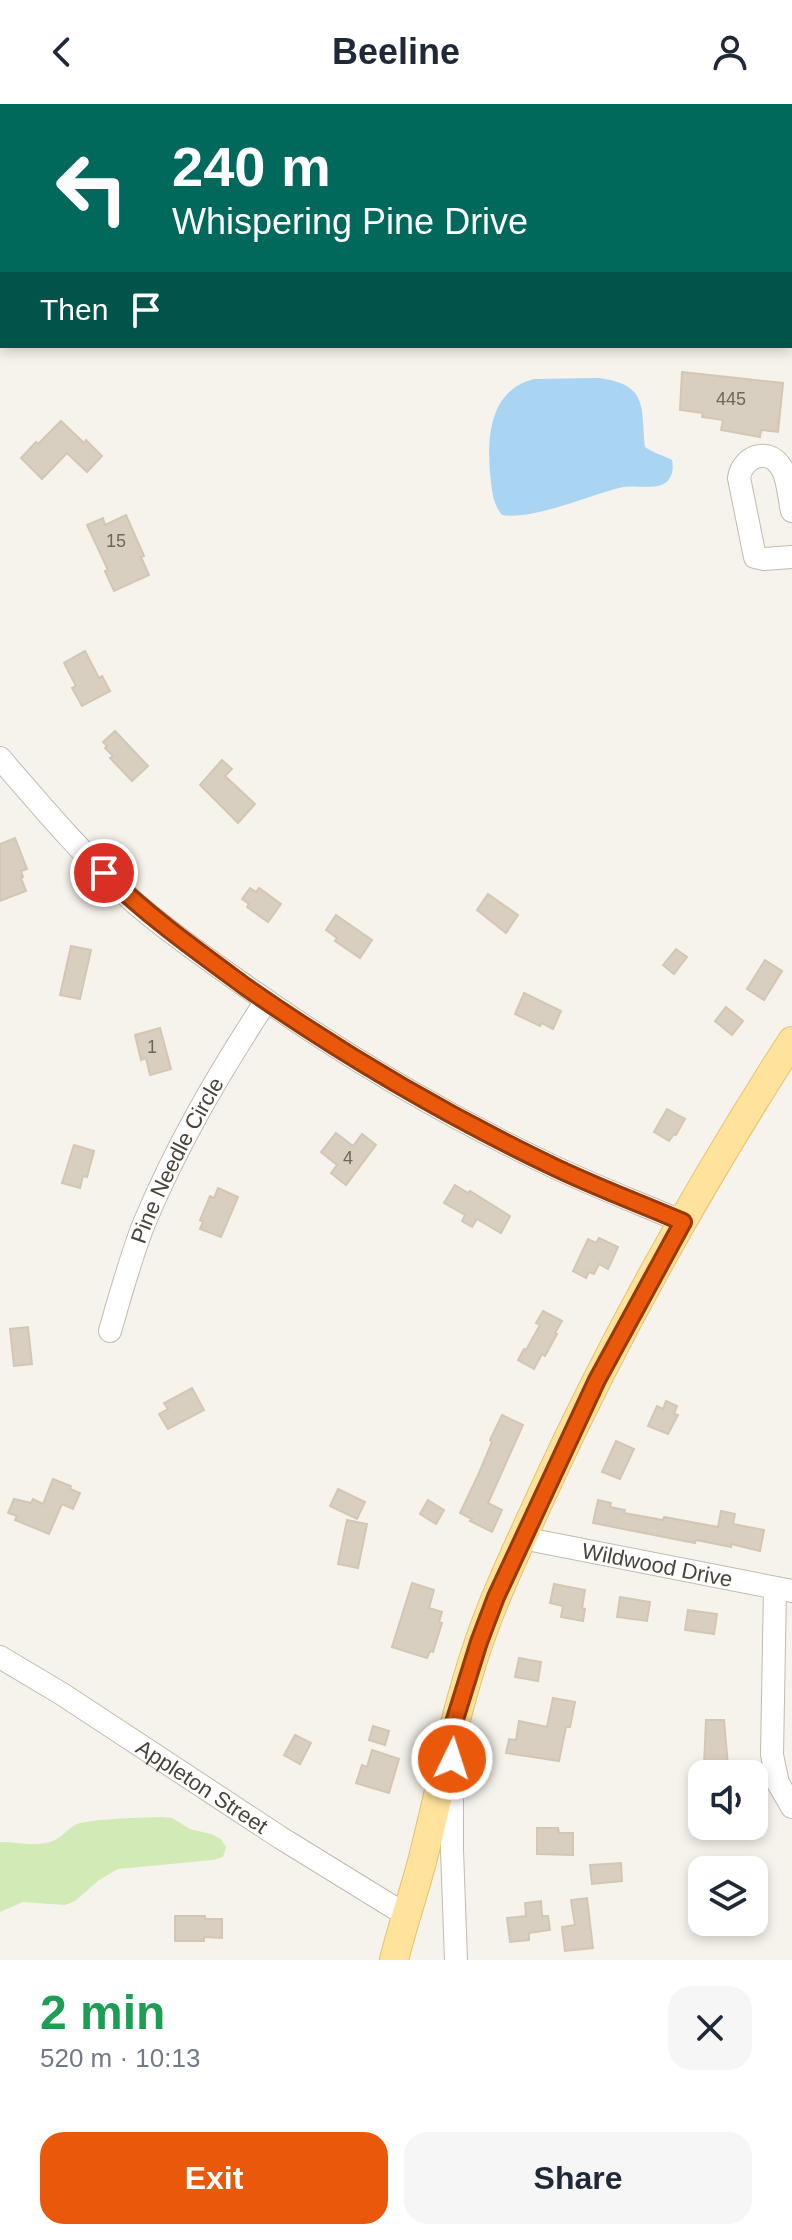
<!DOCTYPE html>
<html lang="en">
<head>
<meta charset="utf-8">
<style>
	body { margin:0; font-family:Arial,sans-serif; background:#f6f6f7; color:#1f2937; height:100vh; display:flex; flex-direction:column; font-size:30px; white-space:nowrap }
	* { box-sizing:border-box; margin:0 }
	p { font-size:26px; color:#747a83 }
	.icon { flex:none; width:44px; height:44px; fill:none; stroke:currentColor; stroke-width:2; stroke-linecap:round; stroke-linejoin:round }
	.map { position:relative; height:1856px; overflow:hidden }
	.drawer { display:flex; flex-direction:column; background:#fff; flex:1 }
	.drawer>* { flex:none }
	.top-card { position:absolute; left:0px; top:0px; width:792px; height:244px; box-shadow:0 4px 12px #0003; background:#00695c; color:#fff; overflow:hidden }
	.controls { position:absolute; left:688px; top:1656px; display:grid; gap:16px }
	.controls a { display:grid; place-items:center; width:80px; height:80px; border-radius:16px; background:#fff; box-shadow:0 4px 12px #0003; font-size:40px }
	.pin { position:absolute; display:grid; place-items:center; width:68px; height:68px; color:#fff; margin:-34px; border:4px solid #fff; border-radius:50%; box-shadow:0 2px 8px #0007 }
	.me { position:absolute; width:88px; margin:-44px; rotate:4deg; stroke-linejoin:round; filter:drop-shadow(0 0 6px #0008) }
	.turn { display:flex; align-items:center; gap:28px; height:168px; padding:0 40px; font-size:36px }
	.turn .icon { width:104px; height:104px; stroke-width:2.5 }
	.turn b { display:block; font-size:56px; line-height:68px }
	.then { display:flex; align-items:center; height:76px; padding:0 40px; background:#0003; gap:16px; font-size:30px }
	.round { display:grid; place-items:center; flex:none; width:84px; height:84px; border-radius:24px; background:#f6f6f7 }
	.head { display:flex; align-items:center; justify-content:space-between; height:136px; padding:0 40px }
	h1 { font-size:48px; font-weight:700; line-height:60px; color:#1e9e55 }
	.primary-button { display:flex; gap:16px; margin-top:auto; padding:16px 40px }
	.primary-button a { flex:1; height:92px; border-radius:24px; background:#ea580c; color:#fff; font-size:32px; font-weight:700; line-height:92px; text-align:center }
	.primary-button a+a { background:#f6f6f7; color:#1f2937 }
	header { display:flex; justify-content:space-between; align-items:center; height:104px; padding:0 40px; background:#fff; font-size:36px; font-weight:700 }
	.map>svg:first-child { display:block }
</style>
</head>
<body>
<header><svg class="icon" aria-label="back" viewBox="0 0 24 24"><path d="M15 5l-7 7 7 7"/></svg>Beeline<svg class="icon" aria-label="person" viewBox="0 0 24 24"><circle cx="12" cy="8" r="4"/><path d="M4 21q1-7 8-7t8 7"/></svg></header>
<div class="map">
<svg width="792" height="1856" viewBox="0 0 792 1856">
	<rect width="100%" height="100%" fill="#f6f3ec"/>
	<!-- green -->
	<path fill="#d2eab5" d="M161,1713l11,1 18,11 21,5 10,5 5,8 -3,10 -10,3 -95,9 -19,11 -24,21 -10,4 -42,-3 -23,10v-70c19,0 38,6 55,-2 10,-5 14,-14 25,-17 27,-5 54,-5 81,-6z"/>
	<!-- water -->
	<path fill="#a9d4f2" d="M599,274c49,7 42,27 46,69 8,6 18,8 27,13 2,10 0,21 -11,25 -12,4 -26,0 -38,2 -34,8 -88,33 -121,28 -10,-12 -10,-26 -12,-42 -3,-37 0,-83 44,-94z"/>
	<!-- building -->
	<g fill="#d8cfc1" stroke="#d3c7b4" stroke-width="2">
		<path d="M682,268l101,11 -5,49 -17,-2 -1,7 -39,-7 2,-10 -21,-3 1,-4 -23,-3z"/>
		<path d="M61,317l23,22 2,-3 16,16 -15,16 -20,-19 -25,26 -21,-21 15,-16 2,2z"/>
		<path d="M126,411l18,41 -3,1 8,18 -35,16 -9,-20 3,-1 -21,-45 16,-7 2,7z"/>
		<path d="M85,547l14,27 3,-2 8,15 -28,15 -10,-18 4,-2 -12,-23z"/>
		<path d="M115,627l33,35 -16,15 -22,-23 3,-2 -8,-8 2,-2 -4,-4z"/>
		<path d="M222,656l10,9 -7,7 30,28 -17,19 -38,-38z"/>
		<path d="M15,734l12,31 -6,2 2,6 -2,1 5,13 -26,10v-57z"/>
		<path d="M250,784l6,4 3,-4 22,16 -13,18 -21,-15 2,-3 -7,-5z"/>
		<path d="M488,790l30,21 -12,18 -29,-23z"/>
		<path d="M336,811l36,25 -12,18 -25,-17 2,-3 -11,-8z"/>
		<path d="M71,842l20,4 -11,49 -20,-4z"/>
		<path d="M676,845l11,8 -13,17 -11,-9z"/>
		<path d="M765,856l17,11 -18,29 -17,-11z"/>
		<path d="M524,889l37,18 -8,18 -11,-6 -2,3 -25,-12z"/>
		<path d="M726,903l17,14 -11,14 -17,-14z"/>
		<path d="M160,924l11,41 -21,6 -4,-17 -5,2 -6,-25z"/>
		<path d="M667,1005l18,10 -9,16 -2,-1 -5,7 -15,-9z"/>
		<path d="M336,1029l17,13 9,-12 14,11 -30,40 -15,-12 6,-8 -16,-13z"/>
		<path d="M74,1041l20,6 -7,26 -4,-1 -3,12 -18,-5z"/>
		<path d="M455,1081l13,8 2,-2 40,25 -9,17 -24,-14 -5,8 -10,-6 3,-6 -21,-12z"/>
		<path d="M218,1084l20,9 -17,40 -21,-8 3,-7 -3,-2 10,-24 4,2z"/>
		<path d="M599,1134l19,9 -10,22 -9,-5 -5,10 -5,-2 -3,6 -13,-7 15,-32 8,4z"/>
		<path d="M543,1207l19,10 -7,12 2,1 -12,22 -3,-2 -8,15 -16,-9 6,-11 2,1 14,-25 -4,-2z"/>
		<path d="M28,1223l4,37 -18,2 -4,-37z"/>
		<path d="M192,1284l12,22 -36,19 -9,-15 9,-5 -4,-6z"/>
		<path d="M666,1297l11,5 -3,8 4,1 -10,19 -20,-8 9,-20 6,3z"/>
		<path d="M502,1311l21,10 -35,78 14,7 -10,22 -22,-11 2,-2 -12,-6 19,-40 13,-31 -2,-2z"/>
		<path d="M616,1337l18,8 -14,30 -18,-7z"/>
		<path d="M53,1375l18,7 -1,3 10,4 -7,16 -11,-5 -13,30 -34,-14 2,-4 -9,-3 6,-14 17,4 2,-4 10,5z"/>
		<path d="M338,1385l27,13 -8,17 -27,-13z"/>
		<path d="M428,1396l16,10 -8,14 -16,-10z"/>
		<path d="M598,1396l13,3 -1,4 15,3 -1,3 39,7 1,-3 54,10 3,-16 14,3 -2,10 31,6 -4,21 -29,-7v3l-35,-7 -1,3 -102,-20z"/>
		<path d="M347,1416l20,4 -9,44 -20,-4z"/>
		<path d="M412,1479l22,7 -5,18 13,4 -3,10 3,1 -9,29 -3,-1 -3,7 -35,-11z"/>
		<path d="M554,1480l31,6 -3,18 3,1 -2,12 -22,-4 2,-11 -13,-3z"/>
		<path d="M620,1493l30,5 -3,19 -30,-4z"/>
		<path d="M688,1506l29,4 -3,20 -29,-4z"/>
		<path d="M519,1554l22,4 -3,19 -23,-4z"/>
		<path d="M553,1594l22,4 -5,25h-4l-7,34 -53,-8 3,-14 7,1 3,-19 28,6z"/>
		<path d="M706,1616h18l4,46h-3l1,8h-19v-8h-3z"/>
		<path d="M373,1622l16,5 -4,14 -16,-5z"/>
		<path d="M295,1631l16,8 -11,21 -16,-9z"/>
		<path d="M372,1646l27,9 -10,34 -33,-10 6,-18 5,2z"/>
		<path d="M537,1724h21l1,5h14v22l-36,-1z"/>
		<path d="M621,1759l1,18 -30,3 -2,-19z"/>
		<path d="M587,1794l6,50 -28,3 -3,-24 13,-2 -4,-25z"/>
		<path d="M541,1797l1,15h6l2,14 -21,3v7l-19,2 -3,-24 19,-2 -1,-13z"/>
		<path d="M175,1812h30v3h17v19l-18,-1v4h-29z"/>
	</g>
	<g fill="none" stroke-linecap="round" stroke-linejoin="round">
		<defs>
			<g id="minor">
				<path d="M472,0l2,2"/>
				<path d="M792,407c-3,-13 -4,-34 -11,-44 -13,-21 -39,-10 -42,11l16,79 9,2 28,-2"/>
				<path d="M0,654c43,50 87,102 136,146 35,30 74,57 111,83 96,68 198,128 303,178 44,21 89,38 133,57"/>
				<path id="s1" d="M110,1227c10,-35 20,-71 33,-105 33,-80 76,-153 123,-225"/>
				<path id="s2" d="M522,1434l270,53"/>
				<path d="M775,1484l-3,167 6,28 14,24"/>
				<path id="s3" d="M0,1553l62,37 219,144 125,77"/>
				<path d="M452,1662v84l4,110"/>
			</g>
			<path id="major" d="M394,1856c9,-37 22,-73 31,-110 17,-69 30,-138 53,-205 18,-53 43,-104 66,-155 71,-155 156,-306 248,-449"/>
		</defs>
		<!-- minor casing -->
		<use href="#minor" stroke="#c2bbae" stroke-width="24"/>
		<!-- major casing -->
		<use href="#major" stroke="#e6c16a" stroke-width="30"/>
		<!-- minor -->
		<use href="#minor" stroke="#fff" stroke-width="22"/>
		<!-- major -->
		<use href="#major" stroke="#ffe39c" stroke-width="28"/>
	</g>
	<g fill="none" stroke-linecap="round" stroke-linejoin="round">
		<defs>
			<path id="route" d="M104,769c44,43 93,78 142,114 96,67 198,127 304,178 43,21 89,38 133,57l-86,158 -101,217 -17,45 -27,87v30"/>
		</defs>
		<!-- route casing -->
		<use href="#route" stroke="#983908" stroke-width="20"/>
		<!-- route -->
		<use href="#route" stroke="#ea580c" stroke-width="14"/>
	</g>
	<g text-anchor="middle" stroke-width="6" stroke-linejoin="round" paint-order="stroke">
		<!-- number labels -->
		<g font-size="18" fill="#6e675b">
			<text x="731" y="301">445</text>
			<text x="116" y="443">15</text>
			<text x="152" y="949">1</text>
			<text x="348" y="1060">4</text>
		</g>
		<!-- street labels -->
		<g font-size="22" fill="#4b4439" stroke="#fff">
			<text dy="8" stroke="none"><textPath href="#s1" startOffset="184">Pine Needle Circle</textPath></text>
			<text dy="8" stroke="none"><textPath href="#s2" startOffset="138">Wildwood Drive</textPath></text>
			<text dy="8" stroke="none"><textPath href="#s3" startOffset="240">Appleton Street</textPath></text>
		</g>
	</g>
</svg>
<div class="controls">
<a><svg class="icon" aria-label="sound" viewBox="0 0 24 24"><path d="M4 9h4l5-4v14l-5-4H4zM17 9q2 3 0 6"/></svg></a>
<a><svg class="icon" aria-label="layers" viewBox="0 0 24 24"><path d="M12 4l9 5-9 5-9-5zM3 14l9 5 9-5"/></svg></a>
</div>
<div class="pin" style="left:104px;top:769px;background:#d93025"><svg class="icon" aria-label="arrive" viewBox="0 0 24 24"><path d="M6 21V4h12l-3 4 3 4H6"/></svg></div>
<svg class="me" style="left:452px;top:1655px" viewBox="-20 -20 40 40"><circle r="17" fill="#ea580c" stroke="#fff" stroke-width="3"/><path d="M0-11L8 9 0 5-8 9z" fill="#fff"/></svg>
<div class="top-card">
<div class="turn"><svg class="icon" aria-label="left" viewBox="0 0 24 24"><path d="M17 20v-9H6M10 6l-5 5 5 5"/></svg><div><b>240 m</b>Whispering Pine Drive</div></div>
<div class="then">Then<svg class="icon" aria-label="arrive" viewBox="0 0 24 24"><path d="M6 21V4h12l-3 4 3 4H6"/></svg></div>
</div>
</div>
<section class="drawer">
<div class="head"><div><h1>2 min</h1><p>520 m · 10:13</p></div><a class="round"><svg class="icon" aria-label="close" viewBox="0 0 24 24"><path d="M6 6l12 12M18 6L6 18"/></svg></a></div>
<div class="primary-button"><a>Exit</a><a>Share</a></div>
</section>
</body>
</html>
